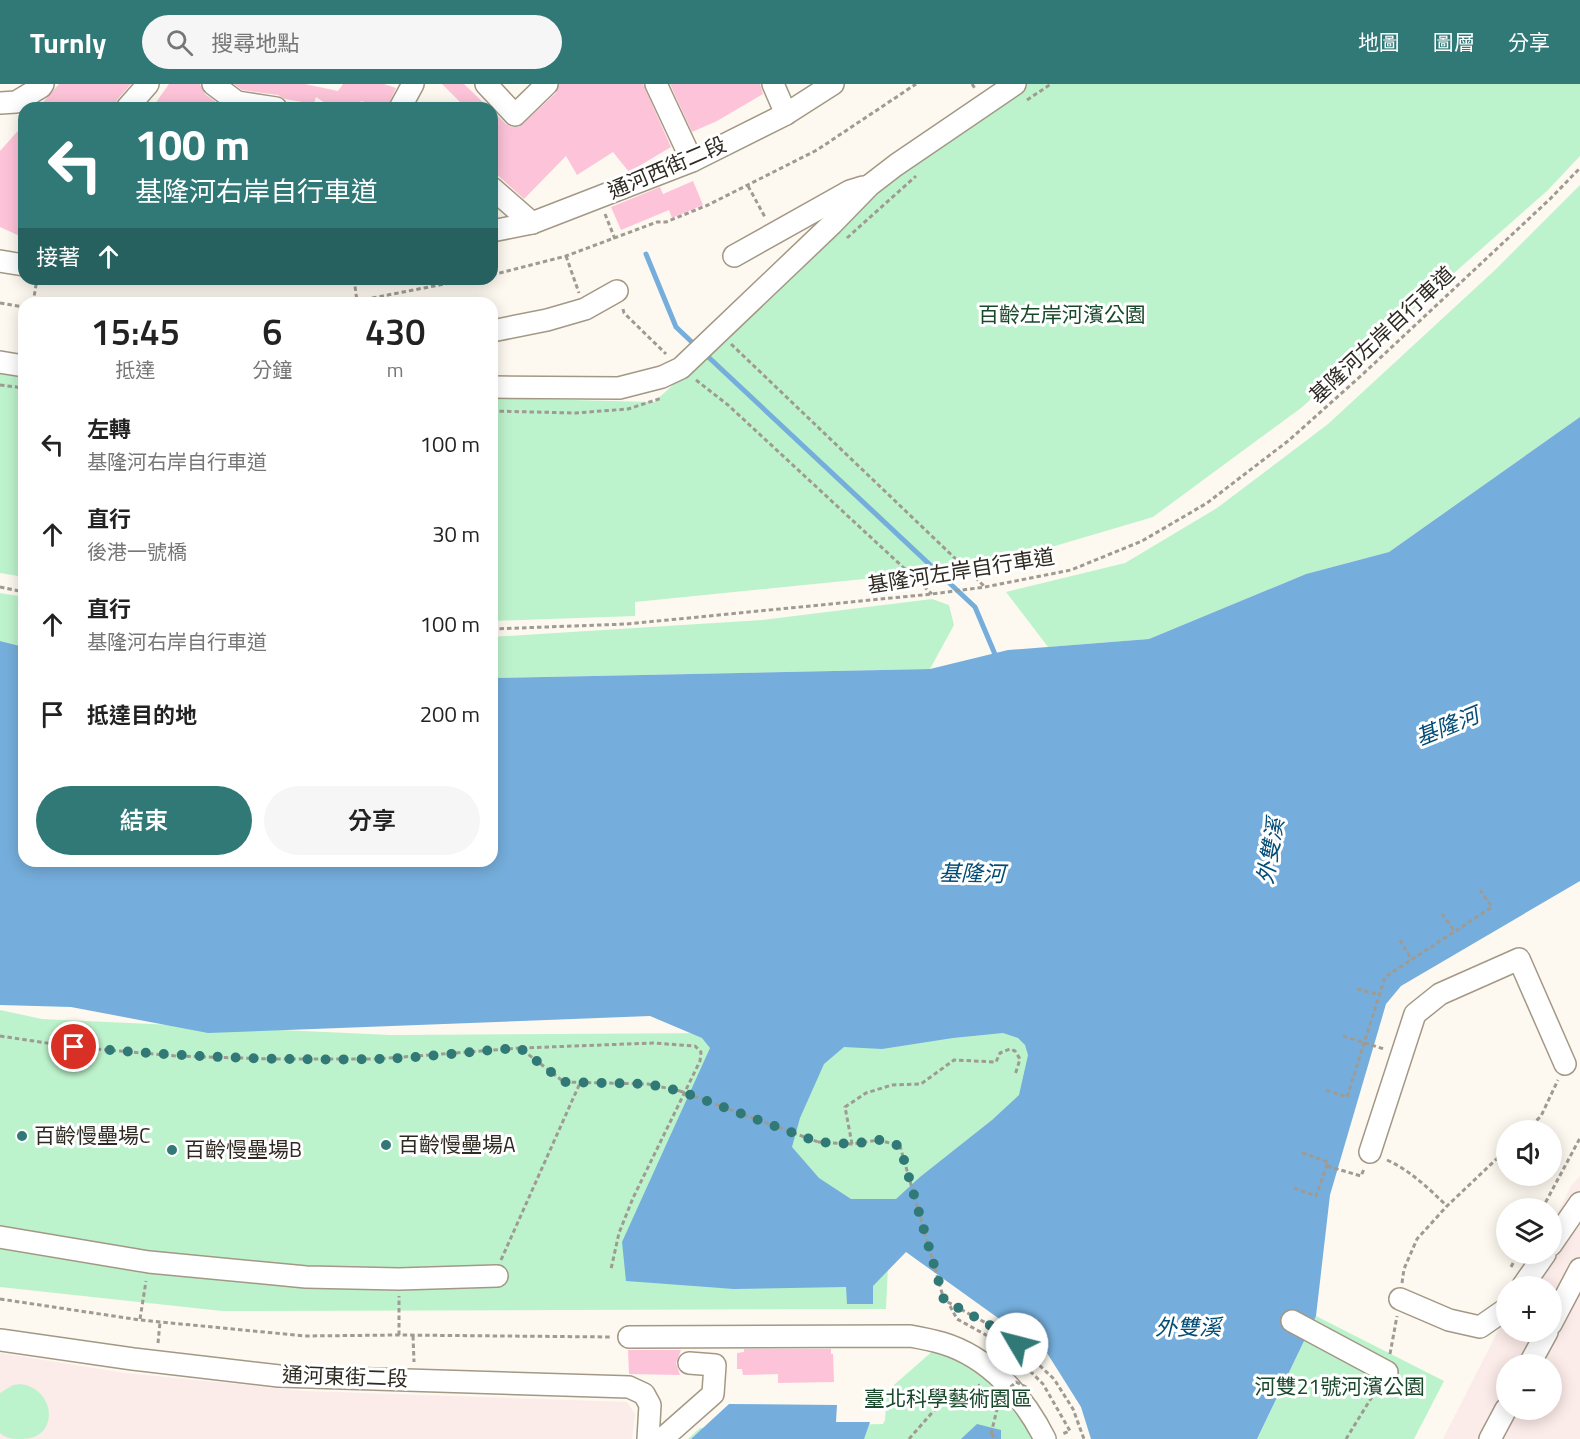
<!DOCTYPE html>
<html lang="zh-TW">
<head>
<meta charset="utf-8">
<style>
	body { margin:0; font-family:"Titillium Web","Noto Sans TC",sans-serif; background:#f6f6f6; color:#222; height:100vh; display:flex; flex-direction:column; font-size:22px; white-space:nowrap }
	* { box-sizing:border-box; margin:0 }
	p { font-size:20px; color:#767676 }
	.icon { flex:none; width:33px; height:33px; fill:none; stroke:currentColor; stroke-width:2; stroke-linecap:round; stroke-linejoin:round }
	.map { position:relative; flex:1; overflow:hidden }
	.details { position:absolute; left:18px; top:213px; width:480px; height:570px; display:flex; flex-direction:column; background:#fff; border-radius:18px; box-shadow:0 3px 15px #0003 }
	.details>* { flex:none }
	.banner { position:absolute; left:18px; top:18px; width:480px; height:183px; border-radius:18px; box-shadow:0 3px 15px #0003; background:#307977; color:#fff; overflow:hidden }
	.tools { position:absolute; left:1496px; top:1036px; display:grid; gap:12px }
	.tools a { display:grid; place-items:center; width:66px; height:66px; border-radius:50%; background:#fff; box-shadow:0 3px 15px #0003; font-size:30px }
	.pin { position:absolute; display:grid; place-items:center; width:51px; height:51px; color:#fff; margin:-26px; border:3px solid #fff; border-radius:50%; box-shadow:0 2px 6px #0007 }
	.me { position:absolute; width:66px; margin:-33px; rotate:307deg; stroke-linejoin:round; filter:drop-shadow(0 0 4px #0008) }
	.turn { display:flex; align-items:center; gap:21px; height:126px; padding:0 18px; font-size:27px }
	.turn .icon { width:78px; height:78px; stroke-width:2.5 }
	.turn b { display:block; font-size:42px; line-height:51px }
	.then { display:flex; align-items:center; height:57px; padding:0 18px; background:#0003; gap:12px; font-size:22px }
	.eta { display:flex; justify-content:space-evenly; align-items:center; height:102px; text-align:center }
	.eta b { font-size:36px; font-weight:600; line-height:42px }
	.cta { display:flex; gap:12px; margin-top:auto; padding:12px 18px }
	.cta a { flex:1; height:69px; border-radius:36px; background:#307977; color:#fff; font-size:24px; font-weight:600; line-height:69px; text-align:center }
	.cta a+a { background:#f6f6f6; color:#222 }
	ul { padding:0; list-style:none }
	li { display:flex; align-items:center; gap:18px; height:90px; padding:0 18px }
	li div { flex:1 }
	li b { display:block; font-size:22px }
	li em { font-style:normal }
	header { display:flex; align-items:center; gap:36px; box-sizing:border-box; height:84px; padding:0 30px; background:#307977; color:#fff }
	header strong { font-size:28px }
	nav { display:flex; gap:33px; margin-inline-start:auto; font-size:21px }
	.search { width:420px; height:54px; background:#f6f6f6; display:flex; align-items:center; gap:15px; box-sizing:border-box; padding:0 21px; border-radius:33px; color:#767676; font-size:22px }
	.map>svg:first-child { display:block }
</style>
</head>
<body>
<header>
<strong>Turnly</strong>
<div class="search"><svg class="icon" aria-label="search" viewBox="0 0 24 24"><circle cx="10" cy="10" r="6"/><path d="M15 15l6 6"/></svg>搜尋地點</div>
<nav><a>地圖</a><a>圖層</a><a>分享</a></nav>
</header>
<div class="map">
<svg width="1580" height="1355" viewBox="0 0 1580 1355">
	<rect width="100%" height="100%" fill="#fdf9f0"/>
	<!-- industrial -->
	<g fill="#fbebe9" fill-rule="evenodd">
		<path d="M1580,1092v263h-137l63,-124v17h45v-45h-31l31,-33v-28l20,-40zM1506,1281h45v45h-45z"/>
		<path d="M0,1269l125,20 180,18 322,11 8,12 -3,25h-632z"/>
	</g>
	<!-- green -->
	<g fill="#bdf3cc">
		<path d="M1015,0h565v72l-33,35 -246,217 -148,109 -169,50 -349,35v14l-143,5v-223l162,4 79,-71 165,-164z"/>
		<path d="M1580,101v232l-191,135 -83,22 -157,65 -101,8 -42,-55 119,-29 92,-55 111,-84 167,-154z"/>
		<path d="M0,288l24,3v202l-24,-4z"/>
		<path d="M0,509l24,4v50l-24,-6z"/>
		<path d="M932,515l17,6 5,20 -24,44 -438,9v-41l270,-17z"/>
		<path d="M0,926l42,9 349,16 635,-4 4,36 -7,39 -134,138 -3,65 -664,2 -222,-24z"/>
		<path d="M1316,1232l128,65 -30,58h-157z"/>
		<path d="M935,1265l38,17 37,29 28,44h-350l12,-11 183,-4 2,-4 2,-29z"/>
		<path d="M21,1300c36,6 38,55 1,55 -9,0 -15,0 -22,-6v-40l13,-8z"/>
	</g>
	<!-- water -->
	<g fill="#75aedc" fill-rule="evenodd">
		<path d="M1580,333v464l-179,105 -15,18 -56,191 -14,121 -59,123h-166l-10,-32 -34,-54 -141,-101 -33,34v18h-26l-1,-17 -112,2 -108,-8 -4,-39 88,-194 -8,-10 -52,-22 -442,17 -137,-26 -71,-2v-364l24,6v214h468v-183l438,-9 78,-19 141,-11 157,-65 83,-22zM1003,949l15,5 7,7 3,10 -9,40 -27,25 -72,57 -24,22h-45l-32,-21 -27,-31 8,-29 24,-54 20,-17 38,2 71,-11z"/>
		<path d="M729,1320l108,1 -1,17h34l-6,17h-173z"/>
		<path d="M977,1340l24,6v9h-40z"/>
	</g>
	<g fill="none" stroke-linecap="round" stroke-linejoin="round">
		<!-- stream -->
		<g stroke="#75aedc" stroke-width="5">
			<path d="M646,170l30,73 20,19"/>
			<path d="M703,268l272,255 22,52"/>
		</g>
	</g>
	<!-- building -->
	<g fill="#fdc3d9">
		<path d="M59,0h72l-14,16 -2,8h-77z"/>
		<path d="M169,0h31l5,10 19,14h-72z"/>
		<path d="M234,0h71l33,7 5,-7h41l12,4 -9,20 -26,-7 -4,7h-24l-17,-11 -2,7 -29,-5 -7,-4 -36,-5z"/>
		<path d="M442,0h22l25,24h-23z"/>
		<path d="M559,0h84l28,63 -42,25 -16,-20 -36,23 -11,-19 -42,43 -32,-29v-60l14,14 6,3h7l37,-34z"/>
		<path d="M670,0h90l3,10 -46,27 -25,11z"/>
		<path d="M24,40v114l-24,-11v-76z"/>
		<path d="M693,97l10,24 -31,13 -3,-8 -48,20 -10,-23 49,-20 3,7z"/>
		<path d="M744,1265h87v5h2l1,28 -56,1v-9l-35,1 -1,-6h-5v-16l7,-1z"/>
		<path d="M628,1266h53l-5,13 4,12 -51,-1z"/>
	</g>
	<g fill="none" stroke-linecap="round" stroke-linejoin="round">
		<defs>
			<g id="minor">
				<path d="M213,0l24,18 39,6"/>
				<path d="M486,0l29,31 32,-31"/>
				<path d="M656,0l36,77"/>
				<path d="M773,0l13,30"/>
				<path d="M0,19l16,-1 25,-15 2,-3"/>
				<path d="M127,24l21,-24"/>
				<path d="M400,24l13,-24"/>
				<path d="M492,104l40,35"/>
				<path d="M492,147l40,-8 160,-62 94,-47 47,-30"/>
				<path d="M734,172l116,-65 13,-4"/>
				<path d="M0,177l24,4"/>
				<path d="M492,247l55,-11 38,-11 32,-18"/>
				<path d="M0,278l24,4"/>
				<path d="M492,303l127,1 43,-11 19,-9 151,-144 38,-39 26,-20 119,-81"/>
				<path d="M1370,1068l45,-138 25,-20 79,-35 46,105"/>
				<path d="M0,1153l149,25 157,15 93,2 98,-3"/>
				<path d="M1551,1161l29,-42"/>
				<path d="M1522,1203l23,-33"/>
				<path d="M1400,1215l49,21 31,7 26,-18"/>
				<path d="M1292,1237l95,51"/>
				<path d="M1551,1240l29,-55"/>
				<path d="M629,1253l281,-1c11,2 22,4 32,7 47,14 82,54 103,96"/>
				<path d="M0,1256l133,19 146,17 350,11 15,7 6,11 -2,34"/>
				<path d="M1529,1281l18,-33"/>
				<path d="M662,1355l51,-45 2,-29 -26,-2"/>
				<path d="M1490,1355l16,-30"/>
			</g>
		</defs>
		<!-- minor casing -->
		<use href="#minor" stroke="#a39885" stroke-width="24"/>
		<!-- path -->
		<g stroke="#9f9b92" stroke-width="3" stroke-dasharray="4.5 3" stroke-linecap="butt">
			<path d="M972,0l4,6"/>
			<path d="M1027,16l24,-16"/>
			<path d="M748,102l18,33"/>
			<path d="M605,130l10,25"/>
			<path d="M847,154l69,-62"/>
			<path d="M566,172l13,37"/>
			<path d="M492,191l74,-19 91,-34h9l42,-17 109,-55 99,-66"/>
			<path d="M354,195l3,22"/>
			<path d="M0,219l24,4"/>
			<path d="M33,219l4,-24 19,2 1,-2"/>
			<path d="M335,219l22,-2 113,-22"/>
			<path d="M623,225l1,4 42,41"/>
			<path d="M731,260l253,242"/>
			<path d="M696,296l32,25 204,189"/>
			<path d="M0,301l24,3"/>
			<path d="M492,327l83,2 53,-4 34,-11"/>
			<path d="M0,503l24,5"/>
			<path d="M492,545l135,-5 305,-30 53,-7 86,-17 71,-29 65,-38 81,-62 76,-68 186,-174 30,-31"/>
			<path d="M1442,830l13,18"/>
			<path d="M1400,856l12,20"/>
			<path d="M1357,905l23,6"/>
			<path d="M0,952l74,11 102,9 96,3h105l143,-11 44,34 84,2 32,7"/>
			<path d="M1343,952l41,13"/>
			<path d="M522,964l131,-5 42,3 6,6 -1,9 -67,137 -14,35 -8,36"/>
			<path d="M1326,1006l21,7 38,-120 107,-70 -12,-17"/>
			<path d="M1526,1047l15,-15 17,-36"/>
			<path d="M818,1058l34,2 27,-4 21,6 44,154 62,34 48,45 19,30 11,30"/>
			<path d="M852,1060l-7,-37 21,-14 26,-8 29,-1 33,-24 42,2 4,-9 10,-4 5,2 5,8 -5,16"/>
			<path d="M1387,1076c24,11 41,28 60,46"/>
			<path d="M1327,1082l34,10 3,-7"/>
			<path d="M1294,1104l22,8 12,-34 -28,-10"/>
			<path d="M1542,1125l38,-71"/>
			<path d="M501,1176l79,-177"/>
			<path d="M1511,1183l7,-13"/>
			<path d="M1402,1199l2,-14 13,-30 30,-33 59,-56"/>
			<path d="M0,1215l140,21 165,16 94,-1 213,2"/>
			<path d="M950,1222l7,13 29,16 32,24 25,25 27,47 -8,3"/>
			<path d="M140,1235l6,-38"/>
			<path d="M399,1251v-39"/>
			<path d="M413,1252l1,26"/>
			<path d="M158,1259l2,-21"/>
			<path d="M1390,1270l7,-38"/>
			<path d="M991,1350l6,5"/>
			<path d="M909,1355l36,-41 35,-13"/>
			<path d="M1346,1355l32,-52"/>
		</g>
		<!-- minor -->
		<use href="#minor" stroke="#fff" stroke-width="21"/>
		<!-- path-bridge -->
		<g stroke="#9f9b92" stroke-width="3" stroke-dasharray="4.5 3" stroke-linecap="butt">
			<path d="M680,1007l138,51"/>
			<path d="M991,1350l9,-37 16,-15 16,8"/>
		</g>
	</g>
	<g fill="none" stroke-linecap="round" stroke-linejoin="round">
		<!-- route -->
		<path stroke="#307977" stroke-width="10" stroke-dasharray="0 18" d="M74,963c100,9 200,14 301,12 48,-1 97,-8 145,-11l44,34 84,2 32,7 138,51 34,2 27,-4 21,6 44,154 62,34 11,10"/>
	</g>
	<!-- markers -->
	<g fill="#307977" stroke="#fff" stroke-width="2">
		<circle cx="22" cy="1052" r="6"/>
		<circle cx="386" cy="1061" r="6"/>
		<circle cx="172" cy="1066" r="6"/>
	</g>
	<g text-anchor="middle" stroke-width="6" stroke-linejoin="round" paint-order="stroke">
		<!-- street labels -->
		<g font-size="21" fill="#2e2a22" stroke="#fff">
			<text transform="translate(667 84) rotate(-23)" y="7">通河西街二段</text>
			<text transform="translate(1382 251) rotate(-43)" y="7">基隆河左岸自行車道</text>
			<text transform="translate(961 487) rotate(-9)" y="7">基隆河左岸自行車道</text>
			<text transform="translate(345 1293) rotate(2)" y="7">通河東街二段</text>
		</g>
		<!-- park labels -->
		<g font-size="21" fill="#19482b" stroke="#fff">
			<text x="1062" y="238">百齡左岸河濱公園</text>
			<text x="1340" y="1310">河雙21號河濱公園</text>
			<text x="948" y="1322">臺北科學藝術園區</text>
		</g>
		<!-- poi labels -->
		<g font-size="21" fill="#2e2a22" stroke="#fff" text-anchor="start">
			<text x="34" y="1059">百齡慢壘場C</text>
			<text x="398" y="1068">百齡慢壘場A</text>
			<text x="184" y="1073">百齡慢壘場B</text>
		</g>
		<!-- water labels -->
		<g font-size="22" font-style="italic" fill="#034c76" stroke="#fff">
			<text transform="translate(1447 642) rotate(-22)" y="8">基隆河</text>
			<text transform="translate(1270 767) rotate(-80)" y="8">外雙溪</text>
			<text transform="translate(972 789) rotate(1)" y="8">基隆河</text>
			<text x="1188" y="1251">外雙溪</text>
		</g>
	</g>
</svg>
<div class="tools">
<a><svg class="icon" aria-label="sound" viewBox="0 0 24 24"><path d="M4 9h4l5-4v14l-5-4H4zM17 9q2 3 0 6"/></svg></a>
<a><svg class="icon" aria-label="layers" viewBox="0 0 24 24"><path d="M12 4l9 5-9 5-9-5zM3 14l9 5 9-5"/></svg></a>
<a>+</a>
<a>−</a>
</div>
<div class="pin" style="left:74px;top:963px;background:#d93025"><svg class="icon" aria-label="arrive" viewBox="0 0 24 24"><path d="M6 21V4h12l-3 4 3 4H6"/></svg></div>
<svg class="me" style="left:1017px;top:1260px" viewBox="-20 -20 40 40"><circle r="19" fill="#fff"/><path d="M0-13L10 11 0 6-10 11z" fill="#307977"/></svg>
<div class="banner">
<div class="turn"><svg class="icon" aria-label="left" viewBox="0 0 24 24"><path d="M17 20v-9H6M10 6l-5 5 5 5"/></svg><div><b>100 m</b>基隆河右岸自行車道</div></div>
<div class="then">接著<svg class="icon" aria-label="ahead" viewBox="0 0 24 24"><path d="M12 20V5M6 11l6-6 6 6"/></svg></div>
</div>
<section class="details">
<div class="eta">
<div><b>15:45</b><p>抵達</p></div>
<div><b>6</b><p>分鐘</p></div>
<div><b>430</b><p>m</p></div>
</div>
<ul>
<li><svg class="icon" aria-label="left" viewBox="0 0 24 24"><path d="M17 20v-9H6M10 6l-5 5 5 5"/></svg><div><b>左轉</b><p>基隆河右岸自行車道</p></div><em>100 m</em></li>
<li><svg class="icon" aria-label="ahead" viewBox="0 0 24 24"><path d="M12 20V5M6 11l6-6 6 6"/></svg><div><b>直行</b><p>後港一號橋</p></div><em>30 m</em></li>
<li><svg class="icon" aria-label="ahead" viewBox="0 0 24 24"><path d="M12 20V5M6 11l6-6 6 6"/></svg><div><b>直行</b><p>基隆河右岸自行車道</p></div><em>100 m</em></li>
<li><svg class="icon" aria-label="arrive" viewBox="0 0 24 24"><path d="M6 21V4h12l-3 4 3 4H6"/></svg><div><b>抵達目的地</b></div><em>200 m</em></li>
</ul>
<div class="cta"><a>結束</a><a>分享</a></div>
</section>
</div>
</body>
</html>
